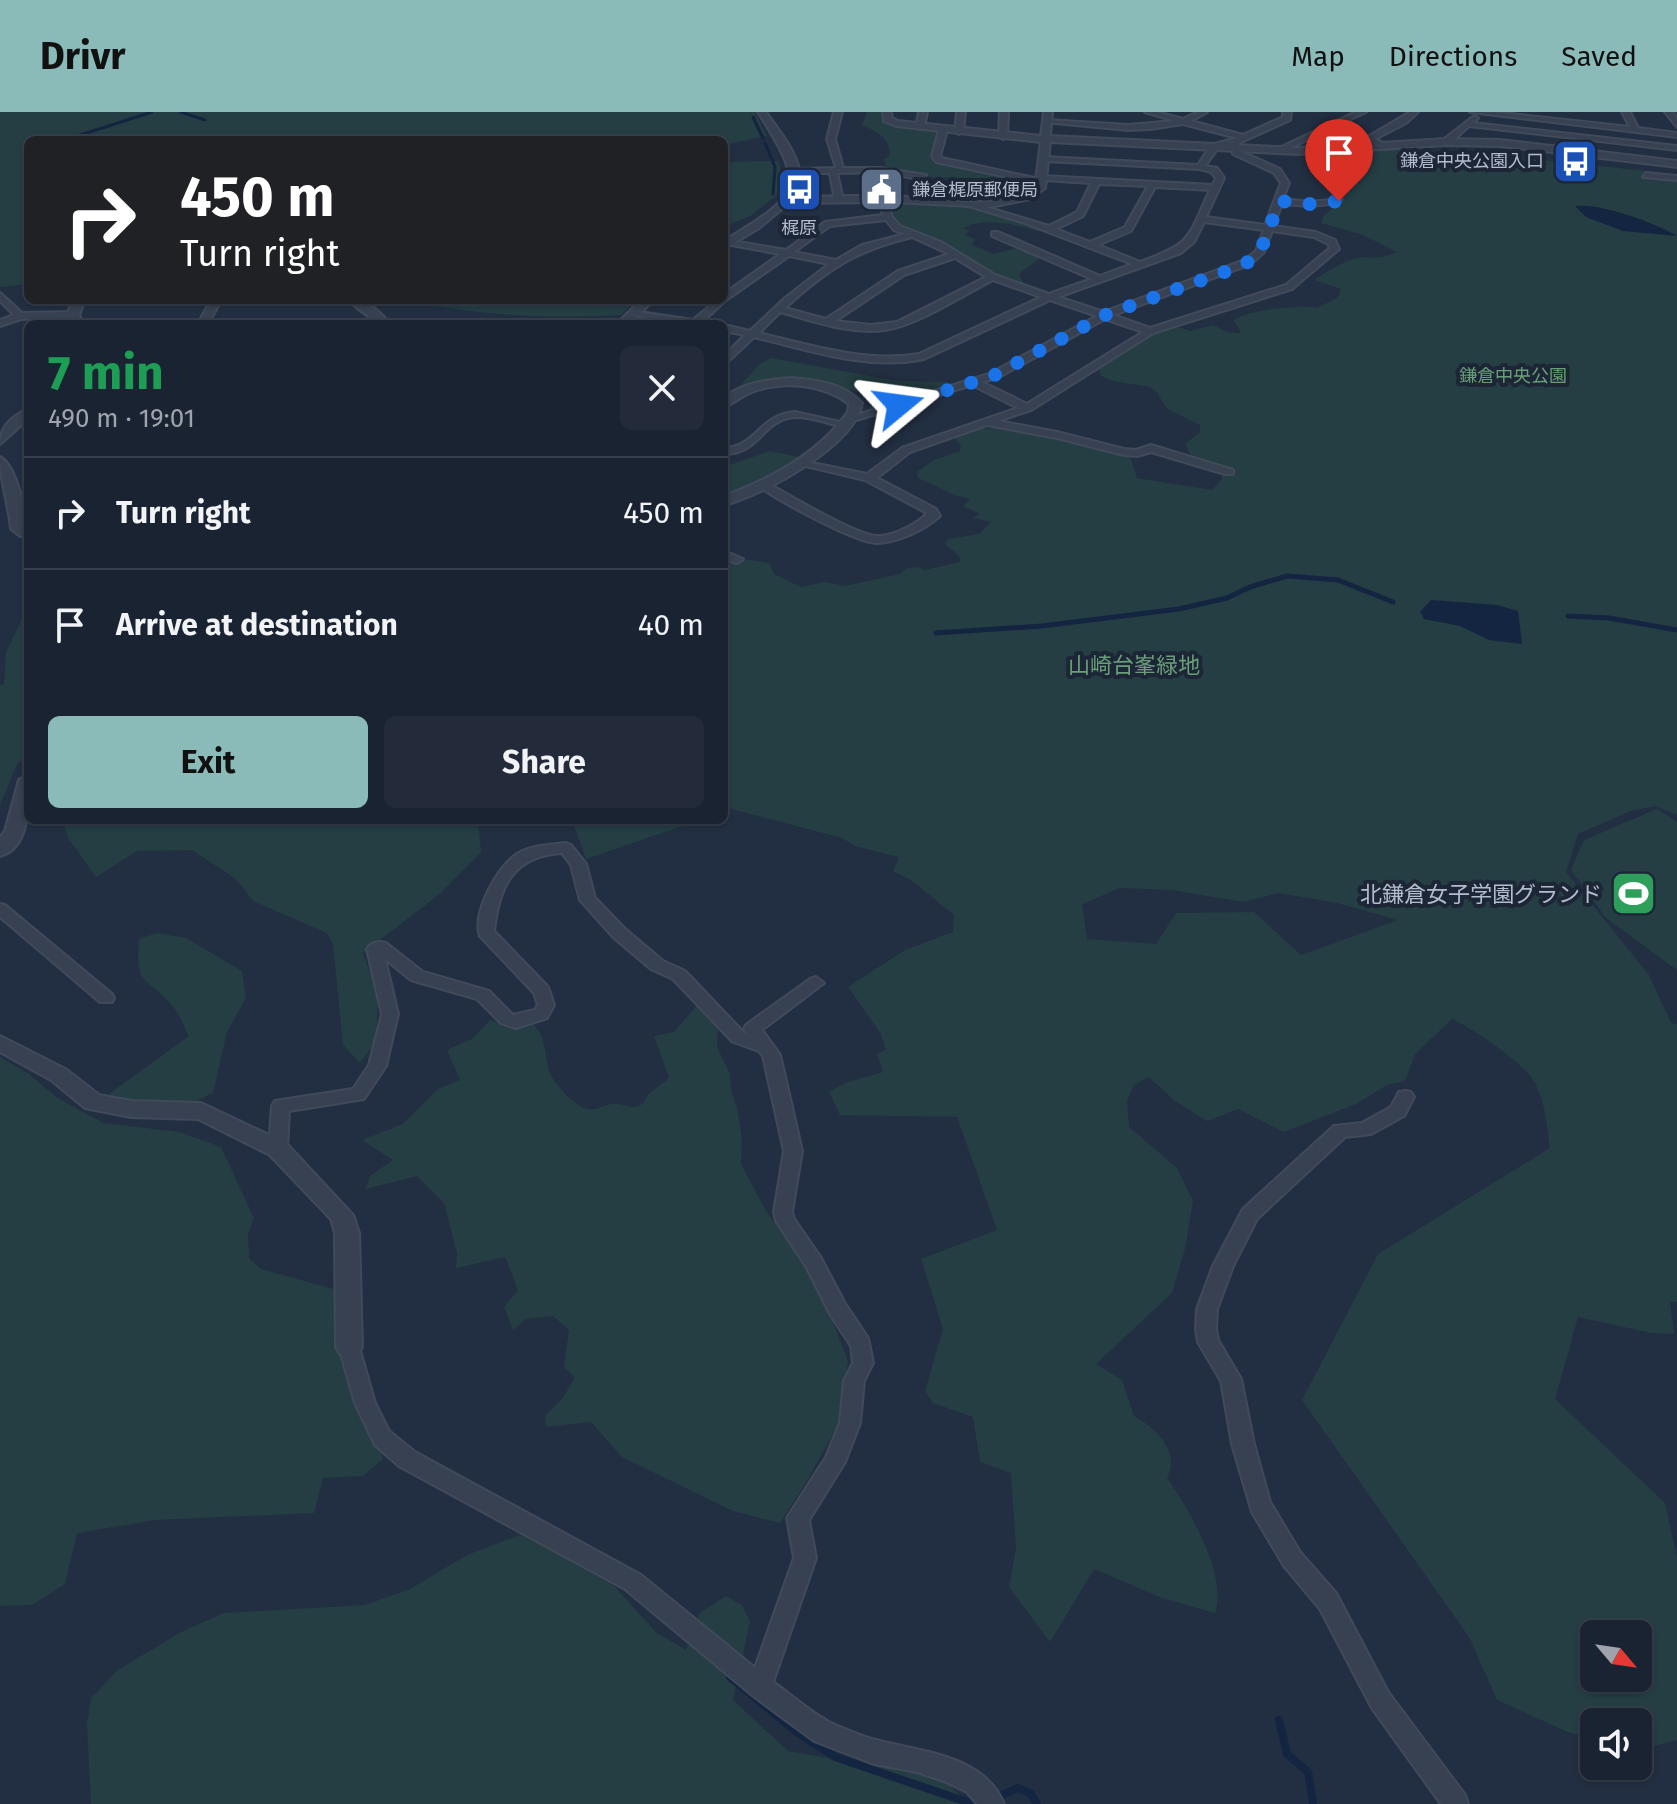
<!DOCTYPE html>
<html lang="en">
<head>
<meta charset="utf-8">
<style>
	body { margin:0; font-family:"Fira Sans","Noto Sans JP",sans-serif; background:#232b3a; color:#f1f3f6; height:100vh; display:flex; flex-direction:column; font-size:30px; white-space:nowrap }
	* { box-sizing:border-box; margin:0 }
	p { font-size:26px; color:#9fa4ac }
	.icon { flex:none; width:44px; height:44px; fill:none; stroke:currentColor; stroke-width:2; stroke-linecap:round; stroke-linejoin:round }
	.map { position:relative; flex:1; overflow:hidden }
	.details { position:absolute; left:24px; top:208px; width:704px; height:504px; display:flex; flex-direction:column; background:#1a2332; border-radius:12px; box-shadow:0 2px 6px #0004,0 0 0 2px #38404d }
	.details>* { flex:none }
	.guide { position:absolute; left:24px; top:24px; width:704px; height:168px; border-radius:12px; box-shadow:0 2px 6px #0004,0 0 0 2px #38404d; background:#202124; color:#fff; overflow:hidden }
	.needle { width:52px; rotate:119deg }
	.buttons { position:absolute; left:1580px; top:1508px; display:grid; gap:16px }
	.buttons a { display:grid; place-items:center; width:72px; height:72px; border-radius:12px; background:#1a2332; box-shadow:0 2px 6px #0004,0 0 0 2px #38404d; font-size:40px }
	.pin { position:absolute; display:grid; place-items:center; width:68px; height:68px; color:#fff; margin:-82px -34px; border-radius:50% 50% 50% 0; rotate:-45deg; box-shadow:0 0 8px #0007 }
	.pin .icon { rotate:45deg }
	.me { position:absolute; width:88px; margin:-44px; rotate:74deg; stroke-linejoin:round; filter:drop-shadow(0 0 6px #0008) }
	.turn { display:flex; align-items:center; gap:28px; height:168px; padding:0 24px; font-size:36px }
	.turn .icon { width:104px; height:104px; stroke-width:2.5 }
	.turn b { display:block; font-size:56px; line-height:68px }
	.round { display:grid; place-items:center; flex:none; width:84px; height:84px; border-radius:12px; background:#232b3a }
	.overview { display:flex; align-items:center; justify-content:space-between; height:136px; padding:0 24px }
	h1 { font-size:48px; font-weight:700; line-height:60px; color:#1e9e55 }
	.button { display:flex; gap:16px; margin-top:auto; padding:16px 24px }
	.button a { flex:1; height:92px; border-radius:12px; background:#8bbbb9; color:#111; font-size:32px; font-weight:700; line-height:92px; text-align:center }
	.button a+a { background:#232b3a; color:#f1f3f6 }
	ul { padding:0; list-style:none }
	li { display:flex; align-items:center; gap:24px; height:112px; padding:0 24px; border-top:2px solid #38404d }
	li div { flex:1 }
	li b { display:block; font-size:30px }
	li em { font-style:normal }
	header { display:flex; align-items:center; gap:48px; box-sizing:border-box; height:112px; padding:0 40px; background:#8bbbb9; color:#111 }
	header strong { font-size:38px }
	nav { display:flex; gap:44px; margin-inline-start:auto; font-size:28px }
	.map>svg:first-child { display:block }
</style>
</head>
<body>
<header>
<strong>Drivr</strong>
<nav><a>Map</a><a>Directions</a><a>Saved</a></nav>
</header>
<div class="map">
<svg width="1677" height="1692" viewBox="0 0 1677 1692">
	<rect width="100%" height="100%" fill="#222f42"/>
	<!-- green -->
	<g fill="#243e43" fill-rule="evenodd">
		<path d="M0,0h755l12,24 -39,8h-4v-4h-696v144l-28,3z"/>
		<path d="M867,0h15l1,6 4,3 52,11 -5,22 6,8 52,9 43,12c-14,23 -57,20 -81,18l37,-6 6,-10 -11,-6 -55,-2 -45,-8 -2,-10 6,-3c-1,-19 -12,-24 -28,-31z"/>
		<path d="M1399,37l26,7 68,-4 9,4 145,15 -1,2 31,6v636l-22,-9 -24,5 -53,23 -12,38 83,103 22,48 6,1v278h-7l4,32 -23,-1 -73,-16 -23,82 110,104 12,54v183l-37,10 -2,-28h-44v17l-26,-7 -71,-32 -28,-63 -167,-237 76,-146 172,-106c-3,-21 -5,-51 -17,-68 -12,-19 -61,-52 -81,-61l-37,35 -10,27 -18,4 -31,19 -72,28 -46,-23 -31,12 -32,-20 -26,-24 -15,8 -7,16 2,26 48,41 16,33 -8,48 -13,44 -76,71 26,16 12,36c22,12 47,36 33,62 22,31 61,97 48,135l-53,-15 -68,-29 -44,73 -41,-55 7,-39 -5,-75 -31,-11 -7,-45 -40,-14 -8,-12 18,-62 -22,-70 76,-29 -40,-113 -117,-2 -11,-23 16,-9 38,-11 -6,-18 9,-5 -5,-15 -33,-47 57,-37 48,-18 1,-17 -43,-35 -18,-9 6,-14 -44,-11 -13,-8 -118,-31v-239c12,-13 30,-7 45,-5l5,11 27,13 24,-5 20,4 55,-12 7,-6 10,-1 8,3 35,-8 -1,-6 -14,-12 3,-5 31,-5 12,-12 -18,-4 7,-4 -17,-8 8,-7 -14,-3 -39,-18 -1,-6 17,-12 26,-9 1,-5 -8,-10 27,-7 23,-2 118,26 10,6 6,19 75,12 10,-11v-6l-26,-8 -11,-21 15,-12v-7l-34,-17 -9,-16 -7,-5 -37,-6 -12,-5 -2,-7 54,-37 22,-6 15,5 24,-6 12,7 15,1 -7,-13c14,-10 66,-16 83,-12l20,-10 4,-9 -26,-9c6,-6 34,-21 42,-22 19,-2 18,3 40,-6l-34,-17 -42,-12 3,-8 16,-13 -15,-13 10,-10 -11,-17 3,-9zM1120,776l51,2 72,12 36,-9 58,10 61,17 -97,35 -47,-43 -78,1 -20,31 -69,-5 -5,-35zM1594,1522h44v44h-44z"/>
		<path d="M779,49l3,18 -1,13 -31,24 -26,11v-65z"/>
		<path d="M890,89l71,5 83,22 -6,3c-21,-6 -55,-15 -75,-2l7,1 -5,5 10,4 -3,6 22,9 26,-7 20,11 -21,16 5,10 -25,-7 -52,-32 -48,-19 -5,-5z"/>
		<path d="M405,188h228l1,2 -13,13c-81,4 -137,1 -216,-15z"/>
		<path d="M771,246l126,23 51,1 -13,8 -33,8 5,2 -40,11 9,-14c-51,-15 -83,-20 -137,-10l21,-23z"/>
		<path d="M770,339l29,6c-12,23 -53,31 -75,38v-28z"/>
		<path d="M28,494v149l-11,9 -17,41v-120l4,-1 2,-31z"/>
		<path d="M1657,697l20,13v148l-71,-52 -35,-48 13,-30z"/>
		<path d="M62,708h416l3,32 -40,41 -78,60 15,43 -2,46 -16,21 -17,-18 -10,-101 -6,-11 -74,-32 -17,-22 -44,-29 -55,1 -41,26 -28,-39z"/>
		<path d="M572,708h107l3,6 -96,33z"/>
		<path d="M157,821l29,5 56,33 4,27 -19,34 -14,61 -20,10 -75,-3 -9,-6 80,-58c-5,-9 -9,-20 -15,-28 -25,-33 -40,-17 -35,-69z"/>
		<path d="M699,891l19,25 -1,19 13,27 1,17 6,17 5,31 -1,25 24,45 37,53 30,57 16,42 -8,60 -33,60 -27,42 -47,-12 -111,-54 -31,-35 -45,5 -1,-11 17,-17 13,-21 -11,-11 5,-37 -16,-14 -27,3 -13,11 -9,-23 14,-17 -13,-33 -49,11 1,-15 -13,-50 -27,-27 -52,13 5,-13 23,-16 -31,-20 41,-16 35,-35 22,-9 -13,-30 25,-11 18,-19 14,5 29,-1c14,15 11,29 16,46 4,13 26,37 39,39 9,2 20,-7 30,-5 9,1 16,6 24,0 3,-2 4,-7 7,-10 6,-6 14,-11 20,-16l-15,-42 20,-4z"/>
		<path d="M0,945l29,17 27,23 47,26 77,9 41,15 33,71 -6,16 1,24 12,11 76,21c-1,26 -7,58 11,79l35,90 -20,17 -40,2 -9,35 -159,7 -78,13 -12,51 -33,21 -32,1z"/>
		<path d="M520,1423l22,5 25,19 47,27 43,47 29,17 14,-37 26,-17 16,9 8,17 -17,78 55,51 154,27 26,26h-877l-4,-79 4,-27 27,-28 63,-38 43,-19 141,-8 45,-16 57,-34z"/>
	</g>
	<!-- water -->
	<g fill="#142541">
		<path d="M1575,94c28,-3 82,18 102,30l-54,-5 -37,-14z"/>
		<path d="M1431,488l66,5 21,6 4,33 -33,-4 -29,-14 -36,-7 -4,-7z"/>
	</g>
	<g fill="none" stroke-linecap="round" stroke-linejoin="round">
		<!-- stream-far2 -->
		<g stroke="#142541" stroke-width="3">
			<path d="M181,0l24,8"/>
			<path d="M753,5l10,21"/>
			<path d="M74,25l78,-25"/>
			<path d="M765,31l10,24 -2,27"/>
		</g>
		<!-- stream-far1 -->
		<g stroke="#142541" stroke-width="5">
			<path d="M1568,504l41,2 68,12"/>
			<path d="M936,521l106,-7 137,-17 48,-11 23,-11 37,-11 51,4 55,22"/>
		</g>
		<!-- stream -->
		<g stroke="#142541" stroke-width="8">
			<path d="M730,1565l68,56 37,24 138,47"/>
			<path d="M1279,1608l8,34 21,18 5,32"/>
			<path d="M982,1692l36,-16 12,5 7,11"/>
		</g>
		<defs>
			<g id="minor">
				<path d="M834,0h8l-7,27 8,29h38l45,7 -5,27 -7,-2 5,-21 -38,-7 -44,1 6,27 -4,2 -4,-2 -5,-27h-38l3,-4 41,-1 -9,-29z"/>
				<path d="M919,0h8l-3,15 -4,2 -4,-2z"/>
				<path d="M957,0h8l-2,20 -4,2 -4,-2z"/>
				<path d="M1000,0h8l-1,25 -4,2 -4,-2z"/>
				<path d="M1145,0h12l26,7 15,-7h9l-16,9 52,14 40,-18v-5h8l-1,8 -51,23 1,8 40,18 9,14 -6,16 27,3 32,-3 -3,4 -29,3 -28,-2 -9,22 43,6 19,8 4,9 -47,40 -139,44 -122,77 -33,11 59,11 67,17 12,1 15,-5 82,25v4h-8l-74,-22 -14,4 -13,-1 -67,-17 -70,-13 -77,27 -33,26 59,31 4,7c-16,14 -41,26 -63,27 -19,1 -102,-44 -118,-57l10,-2c22,12 86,51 108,52 16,1 42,-13 50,-23l-62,-33 -63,-15v-4l65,13 35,-26 116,-40 -46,-23 -119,36 -9,-2 145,-45 108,-58 -47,-16 -126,59c-56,12 -115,-9 -170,-22l-30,28v-9l21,-21 -21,-4v-6l26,6 35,-33 44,-34 -40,-8 -63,44 -24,22 2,2h-24l-53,-10 5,-3 61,9 24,-20h7v-6l56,-40 -54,-10v-4l60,10 39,-28 58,-7 -5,-16 4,-2 4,2 6,18 8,9 41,16 54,33 54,19 43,-15 -100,-43v-4h6l102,44 32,-12 -110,-42 -60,-18 7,-2 80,24 28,-14 14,-29 -47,-3 -3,4 -105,-22 -4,-6 7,-26 4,-2 4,2 -7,26 2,2 97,21 3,-3 171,9 3,-7 -5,-6 -11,-3 -155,-8 -4,-2 4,-2 153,8 13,-20 26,-7 -54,-14 -33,5 -22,1 -84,-8 4,-2 80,5 47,-4zM1232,33l1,9 41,19 7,10 -16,42 -59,-8 18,-39 -7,-10 -12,-2 12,-17zM1099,72l49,2 -23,41 -35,15 -34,-13 27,-13zM1155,75l55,3c-23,49 -17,53 -70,72l-42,-17 33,-14zM886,108l8,10 11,4 -43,11 -26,15 -42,-8 36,-26zM1204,110l60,8 -8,21 -11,9 -141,52 -46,-15 123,-44 13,-11zM1272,119l42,6 14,7 2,4 -44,37 -136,43 -37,-13 138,-51 13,-12zM912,125l37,17 -51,17 -72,48 -41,-11c44,-40 70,-57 127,-71zM955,146l31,19 -89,45 -27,3 -35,-4 69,-46zM993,168l48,17 -122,57c-54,9 -109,-9 -160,-21l21,-21c34,9 70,23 105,18 31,-4 78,-35 108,-50zM1105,207l38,13 -116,72 -45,-22 15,-4z"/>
				<path d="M1356,0h10l-43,20 45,5 42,-25h8l-12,11 -31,16 12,6v4l-20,-8 -52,-5 -33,16 -7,-2z"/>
				<path d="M1470,0h23l137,15 -8,-15h8l8,16 39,5v4z"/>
				<path d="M1665,0h8l4,7v8z"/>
				<path d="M1474,4l4,2 -5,5 204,23v4l-208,-24 -20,18h-6v-4z"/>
				<path d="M1646,61l31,3v4l-34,-3z"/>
				<path d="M0,181l22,20 51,-1 5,3 -5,3 -52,1 -21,7v-6l14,-5 -14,-14z"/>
				<path d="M211,188h10l-13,24h-10z"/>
				<path d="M795,300l54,12 -5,3c-17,-3 -38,-13 -56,-9 -27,6 -29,36 -64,36v-6c31,0 36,-34 71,-36z"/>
				<path d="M724,439l19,8 -6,4 -13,-4z"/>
				<path d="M566,731l5,2 15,19 9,34 30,31 38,32 22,10 59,62 3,1 -3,-5 2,-4 64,-46 6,-2 8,6 -62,47 18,25 22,96 -10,61 2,7 27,39 23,44 24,36 5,25 -9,18 -4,42 -15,39 -36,58 7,38 -43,124c20,14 40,33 62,43 13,5 27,12 41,15 45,12 108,15 128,64h-27l-10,-12 -23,-11 -27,-9 -43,-8 -60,-23 -62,-46 -127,-106 -226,-123 -24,-21 -20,-42 -16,-56 3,-6 7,-2 7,2 3,6 16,56 14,28 26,21 226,123 114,93 39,-110 -7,-40 39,-61 14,-34 4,-42 9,-18 -2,-17 -21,-32 -23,-46 -31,-47 -2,-9 10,-61 -21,-95 -4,-5 -27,-10 -59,-62 -22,-10 -38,-32 -33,-37 -9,-35 -9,-12c-49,3 -63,33 -68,78l54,56 6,18 -7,13 -31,10 -15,-5 -24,-24 -66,-19 -26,-21 13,55 -12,52 -22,33 -75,12 -2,38 -3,5h-12l-3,-5 3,-43 3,-5 78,-12 16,-24 13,-51 -15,-65c4,-7 12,-8 19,-6l37,29 66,19 24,24 22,-5 3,-5 -4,-12 -54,-57c-8,-23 17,-69 37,-82 15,-9 32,-9 49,-11z"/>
				<path d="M0,792l5,1 107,89 2,4 -2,4h-12l-100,-85z"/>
				<path d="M1405,979l6,1 3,5 -10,19 -33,18 -26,3 -88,82 -24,47 -16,43 -1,20 2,11 23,39 13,65 16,58 30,50 36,41 52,99 77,103 3,9h-27l-69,-96 -52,-99 -36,-43 -32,-54 -20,-68 -11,-63 -23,-39 -2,-13 1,-20 16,-43 30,-57 91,-83 28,-3 29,-16 8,-15z"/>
			</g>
			<g id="tertiary">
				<path d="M758,0h8c16,24 46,55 28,85 33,0 67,-2 100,-1 46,2 100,17 141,-9l6,-45 -145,-16 -12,-5 -1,-9h8l1,6 6,3 143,15 3,-24h8l-2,24 248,12 148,-9 54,1 177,21v6l-177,-21 -54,-1 -148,9 -248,-12 -5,46 -15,11 -40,8 -97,-5 -104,1 -30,25 -35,21v-8c77,-47 83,-52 34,-129z"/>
				<path d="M73,188h12l-6,15 4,9h-12l-4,-9z"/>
				<path d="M347,188c20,0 31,9 43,24h-12z"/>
				<path d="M641,188h12l-23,24h-13z"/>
				<path d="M790,266c27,2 53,5 72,25 -7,43 -99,92 -138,102v-9c47,-17 94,-42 124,-84l1,-8c-26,-20 -65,-24 -97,-12 -10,4 -18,11 -28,15v-10c20,-14 43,-17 66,-19z"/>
				<path d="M28,297v10l-28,25c0,-18 12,-28 28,-35z"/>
				<path d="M0,345c17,8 28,63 28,80l-8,-1 -9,-7c-2,-25 -11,-47 -11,-72z"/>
				<path d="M28,663c0,24 4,73 -28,81v-18l5,-7 14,-51z"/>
				<path d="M0,924l67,34 32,25 32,6 70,2 85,40 67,72 6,18 3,114 -4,7 -9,4 -9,-4 -4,-7 -1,-114 -4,-14 -61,-64 -72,-36 -67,-2 -46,-9 -34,-28 -51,-28z"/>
			</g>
		</defs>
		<!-- minor casing -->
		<use href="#minor" stroke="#404a5a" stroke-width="4"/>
		<!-- tertiary casing -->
		<use href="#tertiary" stroke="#404a5a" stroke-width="4"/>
		<!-- minor -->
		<use href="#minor" fill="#374151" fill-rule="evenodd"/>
		<!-- tertiary -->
		<use href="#tertiary" fill="#374151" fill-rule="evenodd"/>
	</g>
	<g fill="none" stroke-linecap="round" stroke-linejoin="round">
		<!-- route -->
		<path stroke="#1a73e8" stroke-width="14" stroke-dasharray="0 25.2" d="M899,293l94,-29 112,-61 139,-50 16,-13 20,-51 30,3 29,-3"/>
	</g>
	<!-- icons -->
	<defs>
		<symbol id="bus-square" viewBox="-11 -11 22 22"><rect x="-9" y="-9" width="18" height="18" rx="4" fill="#1a4fb4" stroke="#1c2636"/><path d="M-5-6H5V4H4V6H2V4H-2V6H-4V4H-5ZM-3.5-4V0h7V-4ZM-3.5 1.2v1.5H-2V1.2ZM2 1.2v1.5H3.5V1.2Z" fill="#fff"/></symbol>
		<symbol id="civic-square" viewBox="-11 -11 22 22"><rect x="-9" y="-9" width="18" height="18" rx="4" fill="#5c6f8a" stroke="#1c2636"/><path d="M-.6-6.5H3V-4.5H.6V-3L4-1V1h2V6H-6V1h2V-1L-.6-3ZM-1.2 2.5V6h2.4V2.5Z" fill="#fff"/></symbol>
		<symbol id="stadium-square" viewBox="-11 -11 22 22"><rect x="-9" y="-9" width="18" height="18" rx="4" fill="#2e9e5b" stroke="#1c2636"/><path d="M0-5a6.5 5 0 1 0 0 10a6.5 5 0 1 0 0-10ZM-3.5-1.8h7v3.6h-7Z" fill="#fff"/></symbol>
	</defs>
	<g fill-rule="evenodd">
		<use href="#bus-square" x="1550" y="24" width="51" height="51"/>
		<use href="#bus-square" x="774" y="52" width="51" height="51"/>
		<use href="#civic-square" x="856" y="52" width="51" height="51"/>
		<use href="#stadium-square" x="1608" y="756" width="51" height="51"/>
	</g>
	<g text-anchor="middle" stroke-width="8" stroke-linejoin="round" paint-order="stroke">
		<!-- far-poi labels -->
		<g font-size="18" fill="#b3bccc" stroke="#1c2636" text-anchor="end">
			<text x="1544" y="55">鎌倉中央公園入口</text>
			<text x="912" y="84" text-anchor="start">鎌倉梶原郵便局</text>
			<text x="799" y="122" text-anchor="middle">梶原</text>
		</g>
		<!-- far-park labels -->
		<g font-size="18" fill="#689f76" stroke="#1c2636">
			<text x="1513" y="270">鎌倉中央公園</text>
		</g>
		<!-- park labels -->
		<g font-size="22" fill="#689f76" stroke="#1c2636">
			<text x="1134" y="561">山崎台峯緑地</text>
		</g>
		<!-- poi labels -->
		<g font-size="22" fill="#b3bccc" stroke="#1c2636" text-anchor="end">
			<text x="1602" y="790">北鎌倉女子学園グランド</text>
		</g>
	</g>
</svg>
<div class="buttons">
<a><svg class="needle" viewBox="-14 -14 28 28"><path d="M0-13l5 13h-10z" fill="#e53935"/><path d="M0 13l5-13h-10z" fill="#9fa4ac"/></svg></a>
<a><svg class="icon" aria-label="sound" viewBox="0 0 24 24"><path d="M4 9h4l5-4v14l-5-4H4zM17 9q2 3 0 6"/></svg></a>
</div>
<div class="pin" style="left:1339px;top:89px;background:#d93025"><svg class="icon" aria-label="arrive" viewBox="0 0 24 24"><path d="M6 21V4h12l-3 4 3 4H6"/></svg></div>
<svg class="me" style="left:899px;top:293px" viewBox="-20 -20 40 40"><path d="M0-17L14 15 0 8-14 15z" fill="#1a73e8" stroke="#fff" stroke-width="4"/></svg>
<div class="guide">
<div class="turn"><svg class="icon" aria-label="right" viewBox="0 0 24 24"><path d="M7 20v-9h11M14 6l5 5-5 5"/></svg><div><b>450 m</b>Turn right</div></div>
</div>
<section class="details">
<div class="overview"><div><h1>7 min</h1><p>490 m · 19:01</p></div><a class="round"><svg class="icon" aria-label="close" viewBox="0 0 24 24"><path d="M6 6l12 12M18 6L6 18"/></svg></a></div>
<ul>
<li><svg class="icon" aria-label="right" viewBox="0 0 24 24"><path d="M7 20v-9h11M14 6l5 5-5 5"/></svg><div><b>Turn right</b></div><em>450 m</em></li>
<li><svg class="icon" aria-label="arrive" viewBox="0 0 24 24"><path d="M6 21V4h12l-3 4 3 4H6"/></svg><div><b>Arrive at destination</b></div><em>40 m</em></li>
</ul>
<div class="button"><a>Exit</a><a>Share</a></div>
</section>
</div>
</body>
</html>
